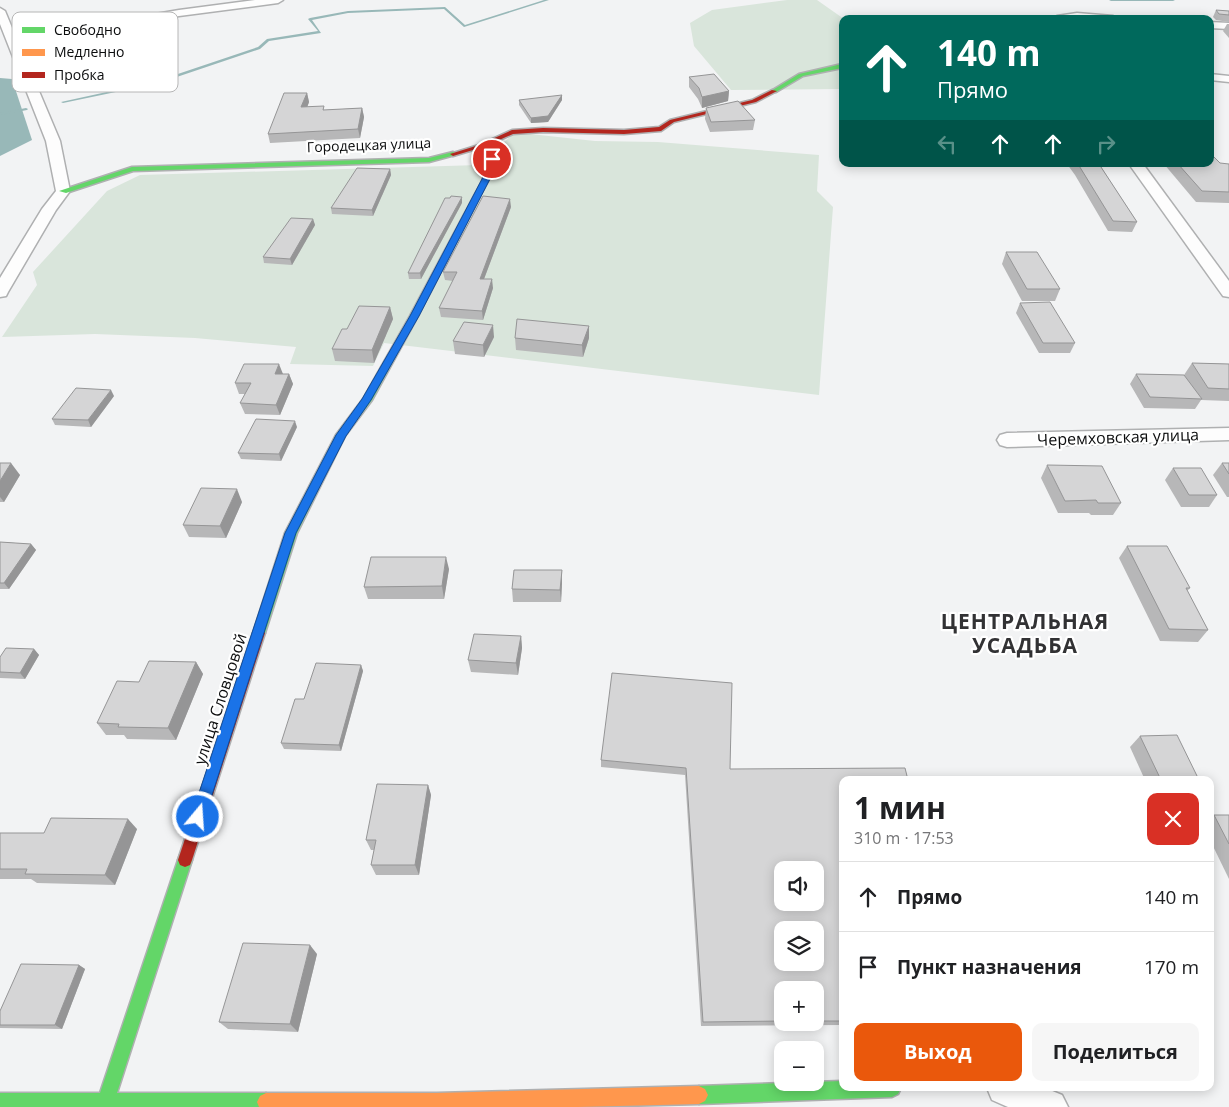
<!DOCTYPE html>
<html lang="ru">
<head>
<meta charset="utf-8">
<style>
	body { margin:0; font-family:"Open Sans",sans-serif; background:#f6f6f6; color:#202124; height:100vh; display:flex; flex-direction:column; font-size:19px; white-space:nowrap }
	* { box-sizing:border-box; margin:0 }
	p { font-size:16px; color:#757577 }
	.icon { flex:none; width:28px; height:28px; fill:none; stroke:currentColor; stroke-width:2; stroke-linecap:round; stroke-linejoin:round }
	.map { position:relative; flex:1; overflow:hidden }
	.panel { position:absolute; left:839px; top:776px; width:375px; height:315px; display:flex; flex-direction:column; background:#fff; border-radius:10px; box-shadow:0 2px 12px #0003 }
	.panel>* { flex:none }
	.hud { position:absolute; left:839px; top:15px; width:375px; height:152px; border-radius:10px; box-shadow:0 2px 12px #0003; background:#00695c; color:#fff; overflow:hidden }
	.controls { position:absolute; left:774px; top:861px; display:grid; gap:10px }
	.controls a { display:grid; place-items:center; width:50px; height:50px; border-radius:10px; background:#fff; box-shadow:0 2px 12px #0003; font-size:25px }
	.pin { position:absolute; display:grid; place-items:center; width:42px; height:42px; color:#fff; margin:-21px; border:2px solid #fff; border-radius:50%; box-shadow:0 1px 5px #0007 }
	.me { position:absolute; width:55px; margin:-28px; rotate:18deg; stroke-linejoin:round; filter:drop-shadow(0 0 4px #0008) }
	.turn { display:flex; align-items:center; gap:18px; height:105px; padding:0 15px; font-size:22px }
	.turn .icon { width:65px; height:65px; stroke-width:2.5 }
	.turn b { display:block; font-size:35px; line-height:42px }
	.lanes { display:flex; align-items:center; height:48px; padding:0 15px; background:#0003; justify-content:center; gap:25px; direction:ltr }
	.lanes .off { opacity:.35 }
	.round { display:grid; place-items:center; flex:none; width:52px; height:52px; border-radius:10px; background:#f6f6f6 }
	.headline { display:flex; align-items:center; justify-content:space-between; height:85px; padding:0 15px }
	h1 { font-size:30px; font-weight:700; line-height:38px }
	.button { display:flex; gap:10px; margin-top:auto; padding:10px 15px }
	.button a { flex:1; height:58px; border-radius:10px; background:#ea580c; color:#fff; font-size:20px; font-weight:700; line-height:58px; text-align:center }
	.button a+a { background:#f6f6f6; color:#202124 }
	ul { padding:0; list-style:none }
	li { display:flex; align-items:center; gap:15px; height:70px; padding:0 15px; border-top:1px solid #e0e0e0 }
	li div { flex:1 }
	li b { display:block; font-size:19px }
	li em { font-style:normal }
	.map>svg:first-child { display:block }
</style>
</head>
<body>
<div class="map">
<svg width="1229" height="1107" viewBox="0 0 1229 1107">
	<rect width="100%" height="100%" fill="#f2f3f4"/>
	<!-- green -->
	<g fill="#d9e5db">
		<path d="M787,0h30l27,19 -2,71v-1l-111,1 -37,-44 -4,-23 22,-13z"/>
		<path d="M513,134h17l65,7 63,1 161,13 -2,36 16,16 -14,188 -435,-52 -11,23 -83,-2 6,-17 -101,-9 -100,-4 -93,3 35,-52 -4,-13 74,-81 33,-16 339,-10z"/>
	</g>
	<!-- water -->
	<path fill="#98b8b8" d="M0,78l12,1 20,61 -32,16z"/>
	<g fill="none" stroke-linecap="round" stroke-linejoin="round">
		<!-- stream -->
		<g fill="#98b8b8" fill-rule="evenodd">
			<path d="M544,0h5l-85,27 -20,-18 -96,4 -36,7 9,13 -52,8 -9,8 -101,34 -96,20 -2,-1 96,-21 101,-34 9,-8 51,-8 -10,-12 2,-1 38,-7 97,-4 20,18z"/>
			<path d="M1109,0h66l-2,1h-62z"/>
			<path d="M26,108l2,1 -1,1 -27,5v-2z"/>
		</g>
		<defs>
			<g id="street">
				<path d="M255,0h28l-5,3 -99,13 -140,24 -19,6 40,95 10,50 -14,19 -48,82 -2,4 -6,1v-19l42,-69 14,-18 -10,-50 -46,-117v-16l5,3 12,29 21,-6 141,-24z"/>
				<path d="M1077,13l36,3 5,3h-66l5,-3z"/>
				<path d="M1210,22l19,1v6l-19,-1z"/>
				<path d="M1210,74l19,2v6l-19,-2z"/>
				<path d="M1129,164h14l86,117v16l-6,-1z"/>
				<path d="M1229,428v12l-222,7 -7,-2 -3,-5 3,-5 7,-2z"/>
				<path d="M987,1088h58l17,7 6,12h-60l-16,-7z"/>
			</g>
			<g id="fast">
				<path d="M842,64v4l-39,8 -27,16 -5,-1 28,-17z"/>
				<path d="M481,144l14,15 -6,20 -71,137 -46,84 -27,36 -48,97 -32,100 -2,3 -4,2 -4,-2 -2,-3 32,-100 51,-98 27,-36 47,-83 73,-137 6,-20 -11,-13z"/>
				<path d="M453,152l3,2 -1,1 -26,7 -296,9 -67,22 -7,-2 73,-24 297,-9z"/>
				<path d="M185,853l5,2 2,5 -75,233h149l6,3 3,6 -2,5h-273v-14h100l78,-233 2,-5z"/>
				<path d="M842,1081v7h59l-3,6 -6,3 -193,7 -6,-3 -3,-6 3,-6 6,-3z"/>
			</g>
			<path id="slow" d="M699,1086l6,3 3,6 -3,6 -6,3 -122,3h-318l-2,-5 3,-6 6,-3h171z"/>
			<g id="jam">
				<path d="M772,90l5,1 -21,11 -82,20 -13,9 -37,3 -81,-2 -30,2 -30,13 -30,9 -3,-2 29,-9 33,-15 31,-2 81,2 35,-3 11,-7 82,-20z"/>
				<path d="M259,628l4,2 2,3 -73,227 -2,5 -5,2 -5,-2 -2,-5 75,-227 2,-3z"/>
			</g>
		</defs>
		<!-- street casing -->
		<use href="#street" stroke="#afb0b1" stroke-width="3"/>
		<!-- fast casing -->
		<use href="#fast" stroke="#afb0b1" stroke-width="3"/>
		<!-- slow casing -->
		<use href="#slow" stroke="#afb0b1" stroke-width="3"/>
		<!-- jam casing -->
		<use href="#jam" stroke="#afb0b1" stroke-width="3"/>
		<!-- street -->
		<use href="#street" fill="#fdfdfd" fill-rule="evenodd"/>
		<!-- fast -->
		<use href="#fast" fill="#63d668" fill-rule="evenodd"/>
		<!-- slow -->
		<use href="#slow" fill="#ff974d" fill-rule="evenodd"/>
		<!-- jam -->
		<use href="#jam" fill="#b3261e" fill-rule="evenodd"/>
	</g>
	<!-- wall -->
	<g fill="#b7b7b8" fill-rule="evenodd">
		<path d="M1216,10l13,1v11l-13,-2 -3,-3z"/>
		<path d="M1227,24h2v14l-6,-7z"/>
		<path d="M689,77l40,14 -1,10 -26,7 -4,-9 -9,-12z"/>
		<path d="M307,93l2,9 -2,5 18,3 37,-2 2,9 -4,21 -90,5 -2,-9z"/>
		<path d="M519,100h43l-14,22 -17,1 -12,-18z"/>
		<path d="M706,108l49,12 -2,10 -43,2 -5,-13z"/>
		<path d="M1067,164h32l38,58 -5,10 -24,-1 -33,-56z"/>
		<path d="M1164,164h65v39l-33,-1z"/>
		<path d="M390,169l1,6 -18,41 -41,-2 -1,-6z"/>
		<path d="M462,203l-41,76h-12l-1,-6z"/>
		<path d="M511,207l-27,72 9,9 -10,32 -42,-3 -2,-9 14,-27 -8,-1 -2,-8z"/>
		<path d="M313,219l2,6 -23,40 -28,-2 -1,-6z"/>
		<path d="M1006,252l54,37 -5,12h-33l-20,-37z"/>
		<path d="M1020,303l55,40 -5,10h-31l-23,-40z"/>
		<path d="M390,307l3,12 -19,44 -39,-2 -3,-12 15,-20z"/>
		<path d="M589,326v12l-6,19 -67,-7 -1,-12z"/>
		<path d="M494,337l-10,20 -29,-3 -2,-13z"/>
		<path d="M1192,363l37,1v37l-28,-1 -6,9 -51,-1 -14,-24 6,-10 48,1z"/>
		<path d="M283,374h6l4,10 -13,31 -35,-1 -5,-11 6,-9h-7l-4,-11z"/>
		<path d="M114,396l-23,31 -36,-2 -3,-6z"/>
		<path d="M297,427l-16,34 -40,-2 -3,-6z"/>
		<path d="M0,463l20,12 -16,27h-4z"/>
		<path d="M1222,463h7v34h-2l-14,-22z"/>
		<path d="M1047,465l74,38 -8,12h-22l-2,-2h-31l-17,-35z"/>
		<path d="M1173,468l44,27 -8,12h-28l-16,-27z"/>
		<path d="M242,502l-16,36 -37,-1 -6,-12z"/>
		<path d="M0,542l31,2 5,6 -27,39h-9z"/>
		<path d="M1127,546l63,42 -3,3 21,39 -10,12 -38,-1 -41,-83z"/>
		<path d="M449,569l-5,30h-76l-4,-12z"/>
		<path d="M562,570v13l-1,19h-48l-1,-13z"/>
		<path d="M521,636l1,12 -4,27 -47,-3 -3,-12z"/>
		<path d="M34,649l5,6 -14,24 -25,-1v-21z"/>
		<path d="M196,662l7,12 -27,66 -49,-1 -3,-4h-18l-9,-12 42,-41z"/>
		<path d="M361,665l2,6 -22,80 -57,-2 -3,-6z"/>
		<path d="M1140,736l59,44h-54l-15,-33z"/>
		<path d="M601,760l241,20v245l-141,1 -16,-251 -84,-8zM782,990h33v32h-33z"/>
		<path d="M428,785l3,10 -12,80h-43l-5,-10 3,-15h-3l-5,-10z"/>
		<path d="M1214,815h15v64l-19,-39v-21z"/>
		<path d="M137,829l-22,56 -78,-2 -6,-4h-31v-46h44z"/>
		<path d="M317,954l-19,78 -70,-3 -9,-7z"/>
		<path d="M79,965l6,4 -23,60 -62,-1v-17z"/>
	</g>
	<!-- shaded-wall -->
	<g fill="#959596">
		<path d="M729,91l-1,10 -26,7v-11z"/>
		<path d="M307,93l2,9 -5,14 -3,-9z"/>
		<path d="M562,95v5l-14,22 -17,1v-5z"/>
		<path d="M362,108l2,9 -4,21 -2,-9z"/>
		<path d="M390,169l1,6 -18,41 -1,-6z"/>
		<path d="M462,197v6l-41,76 -1,-6z"/>
		<path d="M510,199l1,8 -30,80 -1,-8z"/>
		<path d="M313,219l2,6 -23,40 -2,-6z"/>
		<path d="M492,279l1,9 -10,32 -1,-9z"/>
		<path d="M390,307l3,12 -19,44 -2,-13z"/>
		<path d="M493,325l1,12 -10,20 -1,-12z"/>
		<path d="M589,326v12l-6,19 -1,-12z"/>
		<path d="M279,364l4,10h-8z"/>
		<path d="M289,374l4,10 -13,31 -4,-10z"/>
		<path d="M111,390l3,6 -23,31 -3,-7z"/>
		<path d="M295,421l2,6 -16,34 -2,-7z"/>
		<path d="M11,463l9,12 -16,27 -4,-5v-16z"/>
		<path d="M237,489l5,13 -16,36 -6,-12z"/>
		<path d="M31,544l5,6 -27,39 -5,-6z"/>
		<path d="M446,557l3,12 -5,30 -2,-13z"/>
		<path d="M562,570v13l-1,19 -1,-12z"/>
		<path d="M521,636l1,12 -4,27 -2,-12z"/>
		<path d="M34,649l5,6 -14,24 -5,-6z"/>
		<path d="M196,662l7,12 -27,66 -8,-12z"/>
		<path d="M361,665l2,6 -22,80 -2,-6z"/>
		<path d="M428,785l3,10 -12,80 -4,-10z"/>
		<path d="M128,819l9,10 -22,56 -10,-10z"/>
		<path d="M310,945l7,9 -19,78 -8,-8z"/>
		<path d="M79,965l6,4 -23,60 -7,-4z"/>
	</g>
	<!-- building -->
	<g fill="#d5d5d6" stroke="#959596" fill-rule="evenodd">
		<path d="M1216,10l13,1v4l-10,-1z"/>
		<path d="M714,74l15,17 -27,6 -3,-9 -10,-11z"/>
		<path d="M284,93h23l-6,14 23,-1 -1,4 39,-2 -4,21 -90,5z"/>
		<path d="M562,95l-14,21 -17,2 -12,-18z"/>
		<path d="M738,101l17,19 -44,2 -5,-14z"/>
		<path d="M1210,153l10,10 9,1v28l-27,-1 -24,-27h32z"/>
		<path d="M1078,164h21l38,58 -24,-1z"/>
		<path d="M357,168l33,1 -18,41 -41,-2z"/>
		<path d="M451,196l11,1 -42,76h-12l37,-75h5z"/>
		<path d="M483,196l27,3 -30,80h12l-10,32 -43,-3 18,-36h-14z"/>
		<path d="M291,218l22,1 -23,40 -27,-2z"/>
		<path d="M1006,252h31l23,37h-33z"/>
		<path d="M1050,302l25,41h-32l-23,-40z"/>
		<path d="M359,306l31,1 -18,43 -40,-1 10,-20h5z"/>
		<path d="M517,319l72,7 -7,19 -67,-7z"/>
		<path d="M464,322l29,3 -10,20 -30,-4z"/>
		<path d="M1192,363l37,1v25l-21,-1z"/>
		<path d="M244,364h35l-4,10h14l-13,31 -36,-2 11,-20h-16z"/>
		<path d="M1136,374l48,1 18,24 -52,-2z"/>
		<path d="M76,388l35,2 -23,30 -36,-1z"/>
		<path d="M256,419l39,2 -16,33 -41,-1z"/>
		<path d="M0,463h11l-11,18z"/>
		<path d="M1222,463h7v11z"/>
		<path d="M1047,465l55,1 19,37h-23l-2,-3 -31,1z"/>
		<path d="M1173,468h28l16,27h-28z"/>
		<path d="M201,488l36,1 -17,37 -37,-1z"/>
		<path d="M0,542l31,2 -27,39h-4z"/>
		<path d="M1127,546h40l23,42h-4l22,42 -39,-1z"/>
		<path d="M371,557h75l-4,29 -78,1z"/>
		<path d="M514,570h48l-2,20 -48,-1z"/>
		<path d="M474,634l47,2 -5,27 -48,-3z"/>
		<path d="M6,648l28,1 -14,24 -20,-1v-15z"/>
		<path d="M149,661l47,1 -28,66 -50,-1 1,-3 -22,-1 20,-42 22,1z"/>
		<path d="M316,663l45,2 -22,80 -58,-2 14,-44h9z"/>
		<path d="M612,673l120,10 -2,86 175,-1 3,12h-66v241h-27v-31h-33v31l-79,1 -17,-254 -85,-8zM782,870h33v32h-33zM782,930h33v32h-33z"/>
		<path d="M1177,735l22,45h-38l-21,-44z"/>
		<path d="M377,784l51,1 -13,80h-44l5,-25h-10z"/>
		<path d="M1214,815h15v29z"/>
		<path d="M51,818l77,1 -23,56 -80,-1 2,-5h-27v-36h44z"/>
		<path d="M243,943l67,2 -20,79 -71,-2z"/>
		<path d="M21,964l58,1 -24,60h-55v-14z"/>
	</g>
	<!-- route -->
	<path fill="#1a73e8" stroke="#114b97" d="M492,157l4,2 -6,20 -71,137 -48,84 -25,36 -50,97 -91,284 -2,5 -5,2 -5,-2 -2,-5 94,-284 51,-98 26,-36 48,-83 72,-137 7,-20z"/>
	<g text-anchor="middle" stroke-width="4.5" stroke-linejoin="round" paint-order="stroke">
		<!-- far-street labels -->
		<g font-size="14" fill="#0b0c0d" stroke="#fff">
			<text transform="translate(369 145) rotate(-2)" y="5">Городецкая улица</text>
		</g>
		<!-- street labels -->
		<g font-size="16" fill="#0b0c0d" stroke="#fff">
			<text transform="translate(1118 437) rotate(-2)" y="6">Черемховская улица</text>
			<text transform="translate(220 699) rotate(-72)" y="6">улица Словцовой</text>
		</g>
		<!-- district labels -->
		<g font-size="21" font-weight="bold" letter-spacing="1" fill="#323234" stroke="#fff">
			<text x="1025" y="629">ЦЕНТРАЛЬНАЯ<tspan x="1025" dy="24">УСАДЬБА</tspan></text>
		</g>
	</g>
	<!-- legend -->
	<rect x="12" y="12" width="166" height="80" rx="8" fill="#fff" stroke="#b6b6b6" stroke-width="1"/>
	<rect x="22" y="27" width="23" height="6" fill="#63d668"/>
	<rect x="22" y="49" width="23" height="7" fill="#ff974d"/>
	<rect x="22" y="72" width="23" height="6" fill="#b3261e"/>
	<g font-size="14" fill="#0b0c0d">
		<text x="54" y="35">Свободно</text>
		<text x="54" y="57">Медленно</text>
		<text x="54" y="80">Пробка</text>
	</g>
</svg>
<div class="controls">
<a><svg class="icon" aria-label="sound" viewBox="0 0 24 24"><path d="M4 9h4l5-4v14l-5-4H4zM17 9q2 3 0 6"/></svg></a>
<a><svg class="icon" aria-label="layers" viewBox="0 0 24 24"><path d="M12 4l9 5-9 5-9-5zM3 14l9 5 9-5"/></svg></a>
<a>+</a>
<a>−</a>
</div>
<div class="pin" style="left:492px;top:159px;background:#d93025"><svg class="icon" aria-label="arrive" viewBox="0 0 24 24"><path d="M6 21V4h12l-3 4 3 4H6"/></svg></div>
<svg class="me" style="left:198px;top:817px" viewBox="-20 -20 40 40"><circle r="17" fill="#1a73e8" stroke="#fff" stroke-width="3"/><path d="M0-11L8 9 0 5-8 9z" fill="#fff"/></svg>
<div class="hud">
<div class="turn"><svg class="icon" aria-label="ahead" viewBox="0 0 24 24"><path d="M12 20V5M6 11l6-6 6 6"/></svg><div><b>140 m</b>Прямо</div></div>
<div class="lanes"><svg class="icon off" aria-label="left" viewBox="0 0 24 24"><path d="M17 20v-9H6M10 6l-5 5 5 5"/></svg><svg class="icon" aria-label="ahead" viewBox="0 0 24 24"><path d="M12 20V5M6 11l6-6 6 6"/></svg><svg class="icon" aria-label="ahead" viewBox="0 0 24 24"><path d="M12 20V5M6 11l6-6 6 6"/></svg><svg class="icon off" aria-label="right" viewBox="0 0 24 24"><path d="M7 20v-9h11M14 6l5 5-5 5"/></svg></div>
</div>
<section class="panel">
<div class="headline"><div><h1>1 мин</h1><p>310 m · 17:53</p></div><a class="round" style="background:#d93025;color:#fff"><svg class="icon" aria-label="close" viewBox="0 0 24 24"><path d="M6 6l12 12M18 6L6 18"/></svg></a></div>
<ul>
<li><svg class="icon" aria-label="ahead" viewBox="0 0 24 24"><path d="M12 20V5M6 11l6-6 6 6"/></svg><div><b>Прямо</b></div><em>140 m</em></li>
<li><svg class="icon" aria-label="arrive" viewBox="0 0 24 24"><path d="M6 21V4h12l-3 4 3 4H6"/></svg><div><b>Пункт назначения</b></div><em>170 m</em></li>
</ul>
<div class="button"><a>Выход</a><a>Поделиться</a></div>
</section>
</div>
</body>
</html>
